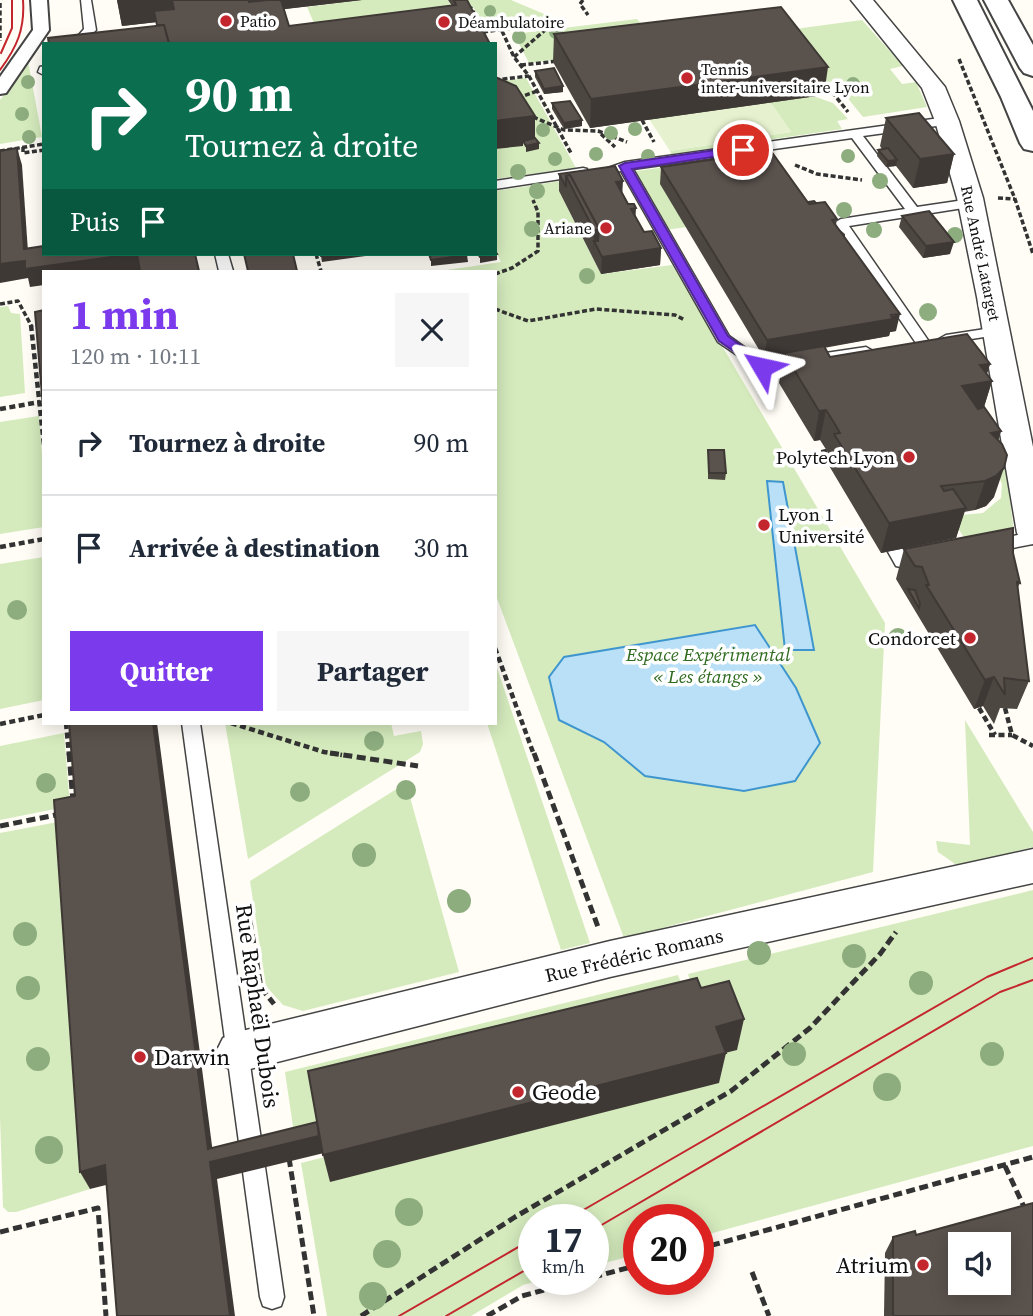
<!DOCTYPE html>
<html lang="fr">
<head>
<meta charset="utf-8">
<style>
	body { margin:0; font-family:"Source Serif 4",serif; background:#f6f6f7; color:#1f2937; height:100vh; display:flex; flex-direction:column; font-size:26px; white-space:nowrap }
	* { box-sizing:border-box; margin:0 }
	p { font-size:23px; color:#747a83 }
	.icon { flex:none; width:38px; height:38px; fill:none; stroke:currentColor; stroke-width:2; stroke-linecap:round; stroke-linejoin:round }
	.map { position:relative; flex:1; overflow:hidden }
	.sheet { position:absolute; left:42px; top:270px; width:455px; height:455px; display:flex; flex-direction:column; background:#fff; border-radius:0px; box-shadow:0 4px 18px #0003 }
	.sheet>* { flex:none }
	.guide { position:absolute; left:42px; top:42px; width:455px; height:214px; border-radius:0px; box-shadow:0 4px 18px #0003; background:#0b6e4f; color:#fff; overflow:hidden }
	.fabs { position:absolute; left:948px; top:1232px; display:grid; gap:14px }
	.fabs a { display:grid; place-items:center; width:63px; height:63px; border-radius:0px; background:#fff; box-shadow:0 4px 18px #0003; font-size:35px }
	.speed { position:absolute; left:518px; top:1204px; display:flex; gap:14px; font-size:35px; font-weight:700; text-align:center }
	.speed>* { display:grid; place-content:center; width:91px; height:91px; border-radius:50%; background:#fff; box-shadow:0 4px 18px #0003; line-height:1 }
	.speed small { font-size:18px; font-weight:400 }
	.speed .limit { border:10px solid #d22; background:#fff; color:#111 }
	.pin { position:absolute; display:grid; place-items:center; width:60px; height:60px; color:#fff; margin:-30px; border:4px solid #fff; border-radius:50%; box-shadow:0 2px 7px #0007 }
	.me { position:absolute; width:77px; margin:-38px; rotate:306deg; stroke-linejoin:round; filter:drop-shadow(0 0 5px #0008) }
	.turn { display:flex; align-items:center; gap:24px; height:147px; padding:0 28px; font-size:32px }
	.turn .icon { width:91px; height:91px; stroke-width:2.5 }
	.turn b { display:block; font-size:49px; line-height:60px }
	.then { display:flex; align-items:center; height:66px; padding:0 28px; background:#0003; gap:14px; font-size:26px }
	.round { display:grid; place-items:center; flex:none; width:74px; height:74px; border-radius:0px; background:#f6f6f7 }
	.summary { display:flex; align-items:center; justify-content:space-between; height:119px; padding:0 28px }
	h1 { font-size:42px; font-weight:700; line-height:52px; color:#7c3aed }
	.action { display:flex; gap:14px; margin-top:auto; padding:14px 28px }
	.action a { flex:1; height:80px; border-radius:0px; background:#7c3aed; color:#fff; font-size:28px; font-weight:700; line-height:80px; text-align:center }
	.action a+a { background:#f6f6f7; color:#1f2937 }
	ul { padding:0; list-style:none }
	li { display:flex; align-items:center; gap:21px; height:105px; padding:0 28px; border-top:2px solid #e0e1e3 }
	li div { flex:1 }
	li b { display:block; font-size:26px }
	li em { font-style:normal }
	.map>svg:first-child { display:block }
</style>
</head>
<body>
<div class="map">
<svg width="1033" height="1316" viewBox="0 0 1033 1316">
	<rect width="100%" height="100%" fill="#fffdf5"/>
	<!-- green -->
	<g fill="#d5ebbd">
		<path d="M362,0h86l9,17 -170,9 27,-3 -7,-16z"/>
		<path d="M462,0h49l45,19 -69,10 -14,-22h-7z"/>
		<path d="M637,19l9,11 34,14 -151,19 -15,-29z"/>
		<path d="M862,20l41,46 -13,3 12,15 14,-2 11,25 -64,10 -29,-36 -12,2 -42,-52z"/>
		<path d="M28,61l14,76 -42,7v-44z"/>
		<path d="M526,78l50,90 -81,11v-97z"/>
		<path d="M813,96l20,7 15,16 -11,2 5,8 -171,25 -1,-3 121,-19 -21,-30z"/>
		<path d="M759,154l-73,73 -20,3 -31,-56 2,-3z"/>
		<path d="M593,176l-34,15 42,83 71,-9 56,91 157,267 -12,249 -249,66 -129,-345v-322h-55l61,-9 -6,-13v-58z"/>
		<path d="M8,306l3,7 9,1 5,79 -25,4v-90z"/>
		<path d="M39,416l5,63v48l-44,7v-112z"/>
		<path d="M996,432l6,5 12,95 -47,10 -17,-26 33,-3 18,-15 1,-14 -4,-9z"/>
		<path d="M44,557v143l-44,9v-145z"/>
		<path d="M495,662l95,281 -29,7 -74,-227h8z"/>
		<path d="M965,720l68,112v15l-75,19 -20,-14 -2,-11 34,4z"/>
		<path d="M225,723h166l3,13 27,-5 2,13 -3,8 -172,107z"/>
		<path d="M64,733l6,73 -70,14v-74z"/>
		<path d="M406,783l53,189 -156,39 -20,-6 -17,-19 -16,-105z"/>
		<path d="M63,821l27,368 -74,23h-8l-5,-5 -3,-90v-284z"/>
		<path d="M1033,890v256l-335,91v-17h-59v34l-46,12v-46h-59v59h11l-22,6 -52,31h-144l-26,-153 24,-6 377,-139 -14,-44z"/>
		<path d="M678,975l13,34 -369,131 -26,7 -11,-75z"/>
	</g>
	<!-- pitch -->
	<path fill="#e6f2cf" d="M770,102l21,30 -121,19 -21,-32z"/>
	<!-- water -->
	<g fill="#b9e0f7" stroke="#3f96cf" stroke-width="2">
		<path d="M767,481l16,1 31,168h-29z"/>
		<path d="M755,625l41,63 24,55 -25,38 -51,10 -99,-15 -41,-34 -45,-22 -10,-43 15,-20z"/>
	</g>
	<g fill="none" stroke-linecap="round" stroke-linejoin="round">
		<defs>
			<g id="service">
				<path d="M81,0h10l5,30 -13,14h-12l13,-15z"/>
				<path d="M44,66v9l-6,-3 2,-5z"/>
				<path d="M947,117l6,4 -2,3 -88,12 54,71 54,-8 6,4 -1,3 -127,20 81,117 -7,4 -5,-1 -84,-123 7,-4 64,-10 -53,-71 -219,31 96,167 36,26 101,-15 7,4 -7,4 -104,17 -44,-30 -97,-171 -7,1 -6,-4 17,-6z"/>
				<path d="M583,168l4,1v6l-92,14v-8z"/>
				<path d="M215,254h13l5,17h-14z"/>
				<path d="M998,327l5,1v6l-57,9 -7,-4 7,-4z"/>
				<path d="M1033,532v12l-41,8 -8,-6 8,-6z"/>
				<path d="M895,544l6,2 5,9 17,-3 8,6c-6,8 -25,11 -35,8l-9,-16z"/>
				<path d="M182,723h18l84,574 -3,9 -9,3 -9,-3 -3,-9z"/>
			</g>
			<path id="pedestrian" d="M31,0h16l2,30 -43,63 -6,1v-17l33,-47z"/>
			<g id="minor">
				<path d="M851,0h22l72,87 14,34 24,77 50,249v97l-11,-3 -5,-8 -40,-236 -20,-99 -22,-77 -13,-33z"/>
				<path d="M1033,849v34l-423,94 -372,95 -15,-6 -7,-14 7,-14 15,-6 372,-91z"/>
			</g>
			<g id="tertiary">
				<path d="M953,0h24l56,111v40l-9,-2 -4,-6 -19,-46z"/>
				<path d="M984,0h24l25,45v31l-9,-3 -4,-5z"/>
			</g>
		</defs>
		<!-- service casing -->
		<use href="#service" stroke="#444" stroke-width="3"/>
		<!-- pedestrian casing -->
		<use href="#pedestrian" stroke="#444" stroke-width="4"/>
		<!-- minor casing -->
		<use href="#minor" stroke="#444" stroke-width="3"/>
		<!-- tertiary casing -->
		<use href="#tertiary" stroke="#444" stroke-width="4"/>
		<!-- path-far2 -->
		<g stroke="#333" stroke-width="3.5" stroke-dasharray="5 2.5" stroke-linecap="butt">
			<path d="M583,0l-3,4 8,11"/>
			<path d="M0,3v38"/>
			<path d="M467,9l4,-1 15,25"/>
			<path d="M502,31l12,26 15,19 42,77"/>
			<path d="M483,32l69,-9"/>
			<path d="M514,57l38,-33"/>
			<path d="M959,59l56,140 18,55"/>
			<path d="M521,65l38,-4"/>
			<path d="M495,80l34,-4"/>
			<path d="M822,84l3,-1 23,29"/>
			<path d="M518,98l19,-7"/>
			<path d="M533,117l31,13 34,1 29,11"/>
			<path d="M642,120l12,22"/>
			<path d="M601,134l14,13"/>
			<path d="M23,147v6l21,-3"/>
			<path d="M0,151l44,-7"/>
			<path d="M795,165l22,9 45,6"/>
			<path d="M998,198l17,1"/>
			<path d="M316,254l5,17"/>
			<path d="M495,274l17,-6 26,-17v-39l-5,-12"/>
			<path d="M0,304l18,-3 14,26"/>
			<path d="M495,309l33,12 68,-12 79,6 10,5"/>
		</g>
		<!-- path-far1 -->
		<g stroke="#333" stroke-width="4.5" stroke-dasharray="6 3.5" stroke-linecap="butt">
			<path d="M31,325l13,120"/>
			<path d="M0,409l40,-7"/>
			<path d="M812,454l15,-3"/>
			<path d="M0,547l44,-8"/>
			<path d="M495,648l39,107"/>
			<path d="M979,708l16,27"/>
			<path d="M1005,708l7,27 21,11"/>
			<path d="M66,723l3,32"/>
			<path d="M231,723l93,29 18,3"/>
			<path d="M0,724l44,-9"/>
			<path d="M989,735h23"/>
		</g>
		<!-- path -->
		<g stroke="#333" stroke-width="5" stroke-dasharray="9 4.5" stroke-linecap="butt">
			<path d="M69,753l4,49"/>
			<path d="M330,753l88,13"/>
			<path d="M534,753l64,174"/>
			<path d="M0,826l61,-12"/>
			<path d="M250,921l11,67 13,16"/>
			<path d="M289,1158l25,158"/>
			<path d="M1005,1166l20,43"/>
			<path d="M0,1232l98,-24 8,108"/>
			<path d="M698,1249l335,-92"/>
			<path d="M752,1272l17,44"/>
			<path d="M593,1277l46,-12"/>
			<path d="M361,1316l154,-99 216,-126 79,-63 70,-74 16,-22"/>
			<path d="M487,1316l35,-20 63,-17"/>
		</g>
		<!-- service -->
		<use href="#service" fill="#fff" fill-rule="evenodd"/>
		<!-- pedestrian -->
		<use href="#pedestrian" fill="#fff" fill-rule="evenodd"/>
		<!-- minor -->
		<use href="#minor" fill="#fff" fill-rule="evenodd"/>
		<!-- tertiary -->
		<use href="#tertiary" fill="#fff" fill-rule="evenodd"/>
		<!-- tram -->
		<g stroke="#c4262e" stroke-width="2">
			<path d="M1,53l11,-25v-28"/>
			<path d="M0,70c17,-23 25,-41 23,-70"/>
			<path d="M566,1220l421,-243 46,-19"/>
			<path d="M593,1230l407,-238 33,-12"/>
			<path d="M399,1316l135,-78"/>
			<path d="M446,1316l88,-51"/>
		</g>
	</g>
	<!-- trees -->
	<g fill="#8dad7f">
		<circle cx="490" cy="11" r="6"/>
		<circle cx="556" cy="32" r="7"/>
		<circle cx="519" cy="37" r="7"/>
		<circle cx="28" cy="82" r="7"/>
		<circle cx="853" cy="84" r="7"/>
		<circle cx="22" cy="114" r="7"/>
		<circle cx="635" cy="129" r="7"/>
		<circle cx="543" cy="130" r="7"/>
		<circle cx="611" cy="133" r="7"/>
		<circle cx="29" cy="137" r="7"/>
		<circle cx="596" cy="154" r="7"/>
		<circle cx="648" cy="156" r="7"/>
		<circle cx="848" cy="156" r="7"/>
		<circle cx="555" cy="159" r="7"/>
		<circle cx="518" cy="172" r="8"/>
		<circle cx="880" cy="181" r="8"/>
		<circle cx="537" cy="191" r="8"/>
		<circle cx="844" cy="210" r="8"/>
		<circle cx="532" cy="229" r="8"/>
		<circle cx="874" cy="230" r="8"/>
		<circle cx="955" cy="235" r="8"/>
		<circle cx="587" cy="276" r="8"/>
		<circle cx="928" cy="312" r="9"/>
		<circle cx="17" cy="610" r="10"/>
		<circle cx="898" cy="638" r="10"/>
		<circle cx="374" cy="741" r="10"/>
		<circle cx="46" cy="783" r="10"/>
		<circle cx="406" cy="790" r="10"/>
		<circle cx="300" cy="792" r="10"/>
		<circle cx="364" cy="855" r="12"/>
		<circle cx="459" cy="901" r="12"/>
		<circle cx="25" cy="934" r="12"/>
		<circle cx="759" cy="953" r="12"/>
		<circle cx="854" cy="956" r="12"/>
		<circle cx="921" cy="983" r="12"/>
		<circle cx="28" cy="988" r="12"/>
		<circle cx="794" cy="1054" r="12"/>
		<circle cx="992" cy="1054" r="12"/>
		<circle cx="38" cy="1059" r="12"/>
		<circle cx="887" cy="1087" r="14"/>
		<circle cx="49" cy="1150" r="14"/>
		<circle cx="409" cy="1212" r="14"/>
		<circle cx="387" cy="1254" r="14"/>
		<circle cx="373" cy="1296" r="14"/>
	</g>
	<!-- wall -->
	<g fill="#4d4742">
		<path d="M117,0h245l-78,9 5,17 163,-20 -4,-6h19l23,44 -334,-22 -34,4z"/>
		<path d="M554,34l270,61 -234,33 -37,-66z"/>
		<path d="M535,71l28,21 -19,2 -9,-17z"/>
		<path d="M552,103l30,17v6l-18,3 -12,-20z"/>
		<path d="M886,118l68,36 -7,29 -34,5 -17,-22 -10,1 -9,-11 1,-6 4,-1 -2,-3z"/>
		<path d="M661,167l155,36 21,16 -1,6 3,4 6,5v3l51,94 -6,1 -1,4 -65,12 6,9 160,7 -3,10 5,7 -8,26 17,24 -3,9 -4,57 -8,9 -11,4 -11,2 -8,26 -75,15 -53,-89 1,-8 -2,-5 -7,-11 -6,1 -35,-58 5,-28 -20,3 -104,-174z"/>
		<path d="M559,174l64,20 21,38 17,16 -1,17 -59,9 -42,-83z"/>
		<path d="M902,216l48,38 -27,4 -24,-31z"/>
		<path d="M708,450l18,23 -1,7 -17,-1z"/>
		<path d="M904,549l109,4 7,30 -3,6 12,92 -12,28 -17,-1 -6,16 -11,-18 -9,3 -78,-130z"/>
		<path d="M916,1235l117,81h-149l1,-63 8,-16z"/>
	</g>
	<!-- shaded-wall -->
	<g fill="#3f3936">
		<path d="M117,0h55l4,20 -54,6z"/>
		<path d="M249,0h113l-111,13z"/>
		<path d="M495,58h2v11l-2,1z"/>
		<path d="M828,67l-4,28 -234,33 1,-29z"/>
		<path d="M563,86v6l-19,2v-5z"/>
		<path d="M535,116v28l4,-1v6l-13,3v-6l-3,-5v5l-28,3v-28z"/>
		<path d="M582,120v6l-18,3v-6z"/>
		<path d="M17,148l5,17 7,101 -5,-17z"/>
		<path d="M954,154l-7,29 -34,5 7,-29z"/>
		<path d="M897,160l-1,6 -10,1 2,-6z"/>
		<path d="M623,181l-1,17 -6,-16z"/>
		<path d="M636,208l-1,17 -4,-16z"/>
		<path d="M599,229l-1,20 -4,-8 -1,18 1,-29z"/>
		<path d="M954,242l-4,12 -27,4 3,-12z"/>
		<path d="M661,248l-1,17 -59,9 1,-17z"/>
		<path d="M137,254l4,17h-97v14l-14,2 -2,-9 -28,5v-19l25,-3z"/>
		<path d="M337,254h43l-58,8 -1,-6z"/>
		<path d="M497,254v6l-17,3v-6z"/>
		<path d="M467,255l1,7 -37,4v-6z"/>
		<path d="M900,314l-4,17 -6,1 -1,4 -104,18 -1,-1v2l-20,3 3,-18z"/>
		<path d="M990,364l-6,18 8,-1 -9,29 -30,6 9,-30 18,-21z"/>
		<path d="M826,410l-6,30 -6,1 5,-30z"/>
		<path d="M1001,431l-9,30 -1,-28z"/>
		<path d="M1004,468l-10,29 -8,9 -11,4 10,-29z"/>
		<path d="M966,508l-10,30 -75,15 8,-30z"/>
		<path d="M994,677l-11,29 -9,3 11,-29z"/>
		<path d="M153,723h4l57,438 106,-25 4,17 -107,26 18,137h-5z"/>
		<path d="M744,1019l-7,31 -28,7 7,-30z"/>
		<path d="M726,1053l-7,30 -389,99 -7,-27z"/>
		<path d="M105,1165l9,18 -24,6 -10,-17z"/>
	</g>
	<!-- building -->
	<g fill="#5a524d" stroke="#3f3936" stroke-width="2" fill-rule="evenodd">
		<path d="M172,0h77v2l19,-2h13l8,26 167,-21 -2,-5h13l23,44h-321l-5,-19h-7l-3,-14 20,-2z"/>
		<path d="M781,7l47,60 -237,32 -37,-65z"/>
		<path d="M164,25l5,19h-120l-1,-6z"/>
		<path d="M554,68l9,18 -19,3 -9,-18z"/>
		<path d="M495,77l21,9 19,30 -40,5z"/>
		<path d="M570,101l12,19 -18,3 -12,-20z"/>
		<path d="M919,113l35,41 -34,5 -34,-41z"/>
		<path d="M535,138l4,5 -13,3 -3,-5z"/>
		<path d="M17,148l7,101 20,-3v8h89l-108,15v-8l-25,3v-113z"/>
		<path d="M888,148l9,12 -9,1 -10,-11z"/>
		<path d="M771,151l38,53 16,-2 12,17 -5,1 68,94 -9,1 2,4 -126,21 -106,-173z"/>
		<path d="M615,166l8,15 -7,1 12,22h6l2,4 -5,1 13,23 8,-1 9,17 -59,9 -8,-16h4l1,-12 -29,-54 -4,1v11l-7,-13z"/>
		<path d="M570,175l29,54 -5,1 -28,-54z"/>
		<path d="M814,201l2,2 -7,1 -1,-2z"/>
		<path d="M929,211l25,31 -28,4 -24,-30z"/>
		<path d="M495,251l2,3 -17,3 -2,-3h17z"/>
		<path d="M137,254h58l4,17h-59z"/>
		<path d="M244,254h49l4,17h-49z"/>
		<path d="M320,254h17l-16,2z"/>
		<path d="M429,254h38v1l-36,5z"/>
		<path d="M44,310v109l-9,-107z"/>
		<path d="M967,334l23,30 -10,1 12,16 -30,5 16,23 6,-2 17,24 -10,2 11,11 5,11 -3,13 -8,8 -11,5 -44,5 3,5 9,-2 13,19 -77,15 -55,-89 6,-1 -7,-12 -7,-11 -7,1 -35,-58 40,-7 6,11z"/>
		<path d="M708,450h16l2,23h-17z"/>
		<path d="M1013,528v25l7,30 -3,-1 12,99 -25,-3 1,17 -11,-18 -9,3 -59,-95h3l-7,-18 -7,-1 -11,-17z"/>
		<path d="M908,589l7,1 5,14 -1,4z"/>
		<path d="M69,723h84l55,426 109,-27 2,14 -109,26 20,154h-113l-12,-151 -25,7 -26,-372 21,-4z"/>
		<path d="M697,978l4,10 28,-7 15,38 -28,8 10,26 -403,102 -15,-84z"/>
		<path d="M1033,1203v113h-140v-79l22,-6 1,4zM961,1244h38v39h-38z"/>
	</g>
	<!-- route -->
	<path fill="#7c3aed" stroke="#51269a" stroke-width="2" d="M743,146l4,1v5l-115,17 96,167 39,28 2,3 -7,4 -43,-30 -100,-175 6,-3z"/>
	<!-- markers -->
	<g fill="#c4262e" stroke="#fff" stroke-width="2.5">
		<circle cx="226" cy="21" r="7"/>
		<circle cx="444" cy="22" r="7"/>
		<circle cx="687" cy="78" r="7"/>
		<circle cx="606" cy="228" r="7"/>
		<circle cx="909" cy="457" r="7"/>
		<circle cx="764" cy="525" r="7"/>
		<circle cx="970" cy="638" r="7"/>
		<circle cx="140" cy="1057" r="7"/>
		<circle cx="518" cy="1092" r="7"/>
		<circle cx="923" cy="1265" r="7"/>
	</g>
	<g text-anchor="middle" stroke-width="7" stroke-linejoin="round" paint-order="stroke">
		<!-- far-poi labels -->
		<g font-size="16" fill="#111" stroke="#fff" text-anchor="start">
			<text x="240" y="27">Patio</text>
			<text x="458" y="28">Déambulatoire</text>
			<text x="701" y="75">Tennis<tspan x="701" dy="18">inter-universitaire Lyon</tspan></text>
			<text x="592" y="234" text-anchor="end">Ariane</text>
		</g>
		<!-- far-street labels -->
		<g font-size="16" fill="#111" stroke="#fff">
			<text transform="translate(981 253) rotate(78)" y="6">Rue André Latarget</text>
		</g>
		<!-- poi labels -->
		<g font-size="19" fill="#111" stroke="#fff" text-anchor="end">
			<text x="895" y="464">Polytech Lyon</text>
			<text x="778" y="521" text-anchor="start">Lyon 1<tspan x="778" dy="22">Université</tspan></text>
			<text x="956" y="645">Condorcet</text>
		</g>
		<!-- park labels -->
		<g font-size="19" font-style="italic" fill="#2f6b1f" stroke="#fff">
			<text x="708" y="661">Espace Expérimental<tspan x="708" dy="22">« Les étangs »</tspan></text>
		</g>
		<!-- street labels -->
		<g font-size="19" fill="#111" stroke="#fff">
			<text transform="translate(634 955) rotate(-13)" y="7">Rue Frédéric Romans</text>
		</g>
		<!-- near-street labels -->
		<g font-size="23" fill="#111" stroke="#fff">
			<text transform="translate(258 1006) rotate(82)" y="8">Rue Raphaël Dubois</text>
		</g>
		<!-- near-poi labels -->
		<g font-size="23" fill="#111" stroke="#fff" text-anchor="start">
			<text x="154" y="1065">Darwin</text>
			<text x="532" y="1100">Geode</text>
			<text x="909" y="1273" text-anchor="end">Atrium</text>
		</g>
	</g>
</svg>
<div class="fabs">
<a><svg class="icon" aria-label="sound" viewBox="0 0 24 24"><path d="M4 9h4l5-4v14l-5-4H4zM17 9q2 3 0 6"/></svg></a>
</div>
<div class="speed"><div>17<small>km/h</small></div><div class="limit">20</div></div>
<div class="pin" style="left:743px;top:150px;background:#d93025"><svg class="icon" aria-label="arrive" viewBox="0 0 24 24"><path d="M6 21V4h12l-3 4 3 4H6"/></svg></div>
<svg class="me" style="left:762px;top:367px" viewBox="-20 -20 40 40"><path d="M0-17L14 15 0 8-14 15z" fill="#7c3aed" stroke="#fff" stroke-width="4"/></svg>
<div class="guide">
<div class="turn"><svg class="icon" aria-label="right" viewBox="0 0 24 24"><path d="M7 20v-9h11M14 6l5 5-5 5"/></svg><div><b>90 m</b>Tournez à droite</div></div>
<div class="then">Puis<svg class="icon" aria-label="arrive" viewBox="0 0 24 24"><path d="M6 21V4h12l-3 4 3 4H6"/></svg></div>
</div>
<section class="sheet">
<div class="summary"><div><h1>1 min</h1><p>120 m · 10:11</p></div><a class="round"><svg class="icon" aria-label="close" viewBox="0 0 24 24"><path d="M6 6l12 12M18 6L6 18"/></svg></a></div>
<ul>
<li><svg class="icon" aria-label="right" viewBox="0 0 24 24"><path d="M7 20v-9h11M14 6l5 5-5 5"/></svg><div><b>Tournez à droite</b></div><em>90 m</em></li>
<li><svg class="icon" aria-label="arrive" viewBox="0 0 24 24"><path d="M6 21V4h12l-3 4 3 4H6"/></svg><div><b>Arrivée à destination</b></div><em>30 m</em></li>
</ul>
<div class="action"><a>Quitter</a><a>Partager</a></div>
</section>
</div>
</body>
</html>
